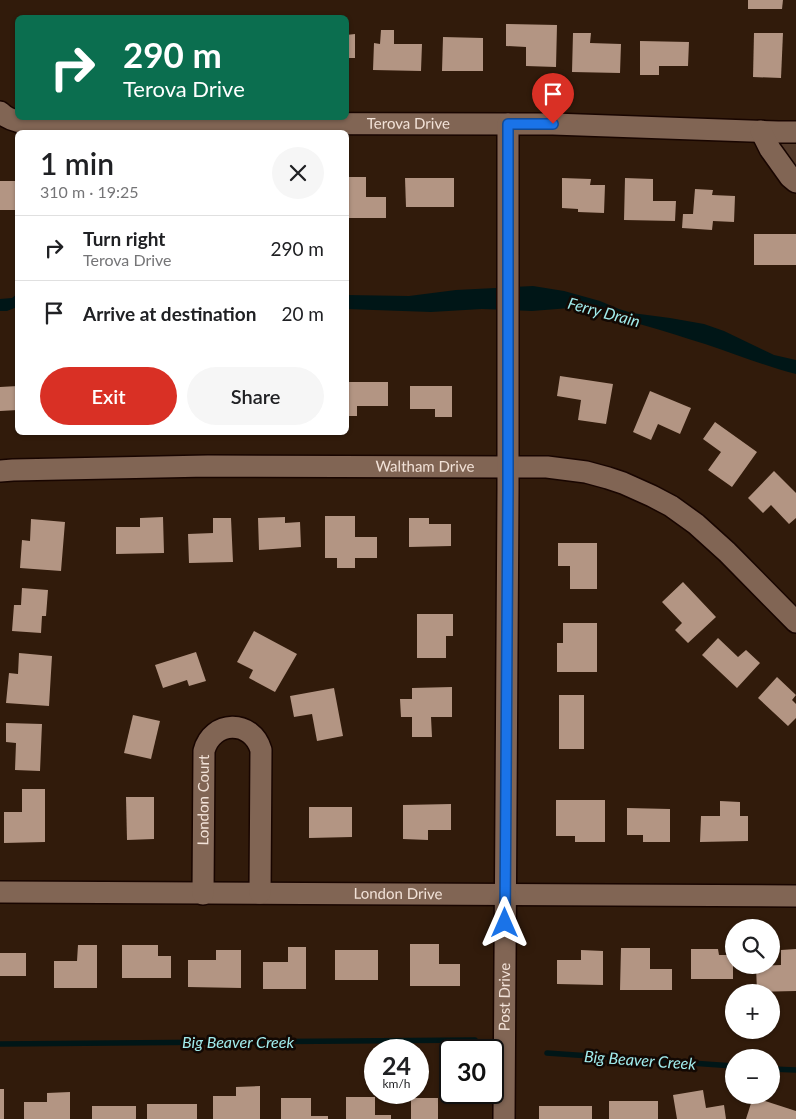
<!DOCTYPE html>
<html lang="en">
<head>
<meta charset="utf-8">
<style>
	body { margin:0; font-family:Lato,sans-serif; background:#f6f6f6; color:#202124; height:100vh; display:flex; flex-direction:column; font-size:19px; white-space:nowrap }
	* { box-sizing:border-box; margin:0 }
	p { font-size:16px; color:#757577 }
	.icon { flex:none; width:28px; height:28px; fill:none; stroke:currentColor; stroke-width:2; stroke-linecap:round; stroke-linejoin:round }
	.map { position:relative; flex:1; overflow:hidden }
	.sheet { position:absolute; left:15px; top:130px; width:334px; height:305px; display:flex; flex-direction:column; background:#fff; border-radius:8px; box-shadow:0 1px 4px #0004 }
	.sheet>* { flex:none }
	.hud { position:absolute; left:15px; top:15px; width:334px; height:105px; border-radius:8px; box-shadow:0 1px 4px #0004; background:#0b6e4f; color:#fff; overflow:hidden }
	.controls { position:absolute; left:725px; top:919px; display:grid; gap:10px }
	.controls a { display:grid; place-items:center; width:55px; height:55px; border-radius:50%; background:#fff; box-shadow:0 1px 4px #0004; font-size:25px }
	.speed { position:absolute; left:364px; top:1039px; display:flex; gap:10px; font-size:25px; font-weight:700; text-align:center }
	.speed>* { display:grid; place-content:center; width:65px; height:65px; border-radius:50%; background:#fff; box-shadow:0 1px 4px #0004; line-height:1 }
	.speed small { font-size:12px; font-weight:400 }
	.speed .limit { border:2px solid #111; border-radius:8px; background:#fff; color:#111 }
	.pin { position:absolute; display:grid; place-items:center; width:42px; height:42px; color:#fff; margin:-51px -21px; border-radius:50% 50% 50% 0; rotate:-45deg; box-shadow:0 0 5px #0007 }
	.pin .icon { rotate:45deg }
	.me { position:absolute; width:55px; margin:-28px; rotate:0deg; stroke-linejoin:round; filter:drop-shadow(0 0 4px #0008) }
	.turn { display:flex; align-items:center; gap:18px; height:105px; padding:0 25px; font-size:22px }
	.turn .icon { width:65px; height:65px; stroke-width:2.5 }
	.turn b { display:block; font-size:35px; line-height:42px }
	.round { display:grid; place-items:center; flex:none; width:52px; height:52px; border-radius:26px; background:#f6f6f6 }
	.headline { display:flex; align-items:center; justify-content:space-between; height:85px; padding:0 25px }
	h1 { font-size:30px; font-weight:600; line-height:38px }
	.primary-button { display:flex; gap:10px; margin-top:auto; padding:10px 25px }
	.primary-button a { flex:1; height:58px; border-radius:30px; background:#d93025; color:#fff; font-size:20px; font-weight:600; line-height:58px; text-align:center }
	.primary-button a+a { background:#f6f6f6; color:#202124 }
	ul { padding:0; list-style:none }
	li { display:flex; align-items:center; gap:15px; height:65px; padding:0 25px; border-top:1px solid #e0e0e0 }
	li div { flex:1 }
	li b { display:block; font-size:19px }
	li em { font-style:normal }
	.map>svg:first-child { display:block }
</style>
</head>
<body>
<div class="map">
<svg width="796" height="1119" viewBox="0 0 796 1119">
	<rect width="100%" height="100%" fill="#311b0b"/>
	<!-- green -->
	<path fill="#523929" d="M781,144h15v26l-17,-24z"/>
	<!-- water -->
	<g fill="#001617">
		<path d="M533,286l31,5 36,10 19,8 13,4 38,5 34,6 20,7 50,24 22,5v14c-31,-8 -61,-20 -91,-30 -41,-13 -83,-26 -125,-35l-10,-1 -38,3 -50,-2 -51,3 -85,-3v-14l63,1 47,-6z"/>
		<path d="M17,294v13l-10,4h-7v-12l12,-1z"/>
	</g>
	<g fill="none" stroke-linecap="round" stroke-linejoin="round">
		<!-- stream -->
		<g stroke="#001617" stroke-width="5.5">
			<path d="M0,1044l475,-4"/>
			<path d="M547,1053l187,13"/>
			<path d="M771,1069l25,1"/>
		</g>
	</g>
	<!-- building -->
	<g fill="#b39583">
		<path d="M748,0h35l-1,9h-34z"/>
		<path d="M506,24l51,1 -1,42 -30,-1v-19l-20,-1z"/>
		<path d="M381,30h13v14h28l-1,27 -48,-1 1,-27 6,1z"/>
		<path d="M573,33h18l-1,10 31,1 -1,29 -48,-1z"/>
		<path d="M754,33h29l-2,45 -28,-1z"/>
		<path d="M355,34v24h-9v-23z"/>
		<path d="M443,37l40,1v33h-41z"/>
		<path d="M640,41l49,1 -1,24h-29v9h-19z"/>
		<path d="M346,177h20v20h20v21h-40z"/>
		<path d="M405,178h49v29h-48z"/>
		<path d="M562,178l29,1 -1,6h15l-1,28 -26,-1v-3l-16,-1z"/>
		<path d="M625,178l28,1v22h23l-1,20 -51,-1z"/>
		<rect x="0" y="181" width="18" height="29"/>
		<path d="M695,189l18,1 -1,5 23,1 -1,26 -21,-1 -1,9 -30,-2 1,-14h10z"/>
		<rect x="754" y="234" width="42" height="31"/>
		<path d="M560,376l53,8 -7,40 -28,-4 3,-20 -24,-4z"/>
		<path d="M346,382h42v24h-31v10h-11z"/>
		<path d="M18,386v24l-18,1v-24z"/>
		<path d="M410,386h42v31h-17v-8h-25z"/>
		<path d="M650,391l41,17 -11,26 -22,-10 -7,16 -18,-8z"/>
		<path d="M715,422l42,30 -25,35 -24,-17 13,-18 -18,-13z"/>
		<path d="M774,471l22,22v25l-7,6 -18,-19 -8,8 -15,-15z"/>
		<path d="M325,516h30v21h22v21h-22v10h-18v-10h-12z"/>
		<path d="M163,517l1,36 -48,1v-27h24v-9z"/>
		<path d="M285,517v6l15,-1 1,25 -42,3 -1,-32z"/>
		<path d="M213,518h18l2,44 -44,1 -1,-29 25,-1z"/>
		<path d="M409,518h20v6h22v22l-42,1z"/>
		<path d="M31,519l34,3 -4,49 -41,-3 2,-28 8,1z"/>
		<path d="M558,543h39v46h-27v-23h-12z"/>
		<path d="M683,582l33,35 -28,26 -13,-13 7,-7 -20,-21z"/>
		<path d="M22,588l26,2 -2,26h-4l-1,17 -29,-2 2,-26h7z"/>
		<path d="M417,614h36v22h-7v22h-29z"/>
		<path d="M563,623h34v49h-40v-29h6z"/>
		<path d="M254,631l43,23 -22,38 -26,-14 4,-8 -16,-8z"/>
		<path d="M718,638l20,19 8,-7 14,13 -23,25 -35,-33z"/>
		<path d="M196,652l10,29 -17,5 -2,-6 -24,8 -8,-23z"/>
		<path d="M19,653l33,3 -3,50 -43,-3 3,-30 9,1z"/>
		<path d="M777,677l19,18 -4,5 4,4v14l-8,8 -30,-28z"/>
		<path d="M452,687v30h-21l1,20h-20v-20h-11l-1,-18h12v-11z"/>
		<path d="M334,688l9,48 -26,5 -5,-27 -18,3 -4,-21z"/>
		<rect x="559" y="695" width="25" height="54"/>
		<path d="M133,715l27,6 -9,38 -27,-6z"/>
		<path d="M6,723l36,1 -2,47 -25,-1 1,-27 -10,-1z"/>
		<path d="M22,789h23v53l-41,1v-31h18z"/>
		<path d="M126,797h28v42l-27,1z"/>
		<path d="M556,800h49v42h-30v-6h-19z"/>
		<path d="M720,801l20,1v14h8v25l-48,1 1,-26h19z"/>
		<path d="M451,804v26h-23v10l-25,-1v-34z"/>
		<path d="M309,807h43v30l-43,1z"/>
		<path d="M627,808l43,1v33h-27v-7h-16z"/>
		<path d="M410,944h29v20h21v22h-50z"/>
		<path d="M78,945h19v43h-43v-27h23z"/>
		<path d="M122,945h36v11h13v22h-49z"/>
		<path d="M288,947h18v42h-43v-27h25z"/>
		<path d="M621,948h29v21h22v21h-52z"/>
		<path d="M691,949h27l1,6h14v24h-42z"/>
		<path d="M796,949v42l-39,1 -1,-26 25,-1v-15z"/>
		<path d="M216,950h25v38l-53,-1v-27h28z"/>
		<rect x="335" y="950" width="43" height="30"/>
		<path d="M581,950l22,1v34l-46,-1v-24h24z"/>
		<rect x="0" y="953" width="26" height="23"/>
		<path d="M260,1086v33h-47v-23h23v-9z"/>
		<rect x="0" y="1089" width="4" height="30"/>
		<path d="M703,1090l3,18 18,-3 2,14h-49l-4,-24z"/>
		<path d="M70,1092v27h-46v-17h23v-9z"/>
		<path d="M346,1097h29v18h16v4h-45z"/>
		<path d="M753,1097l43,14v8h-50z"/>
		<path d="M281,1098h30v18h17v3h-47z"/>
		<rect x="411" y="1098" width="27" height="21"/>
		<rect x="609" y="1101" width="49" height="18"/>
		<rect x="147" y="1104" width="50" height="15"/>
		<rect x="92" y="1106" width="44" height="13"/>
		<rect x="539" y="1106" width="53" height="13"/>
	</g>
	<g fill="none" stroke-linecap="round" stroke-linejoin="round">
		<defs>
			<g id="minor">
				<path id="s1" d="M0,112c10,10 24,11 38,11l515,1 225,8h18"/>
				<path d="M761,131l9,18 20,28 6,5"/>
				<path id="s2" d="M0,471l13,-1 195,-4 300,1h39l39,5 22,6 15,5 29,13 19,10 25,18 31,28 69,70"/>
				<path id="s3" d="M0,892l796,4"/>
				<path id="s4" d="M203,894l1,-143c8,-31 48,-32 57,-1l-1,143"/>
				<path id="s5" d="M504,1119l4,-630v-365"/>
			</g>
		</defs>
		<!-- minor casing -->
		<use href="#minor" stroke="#180500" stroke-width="24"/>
		<!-- minor -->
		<use href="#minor" stroke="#816554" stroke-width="21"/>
	</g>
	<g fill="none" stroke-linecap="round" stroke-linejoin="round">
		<defs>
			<path id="route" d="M505,923l3,-433v-366h45"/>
		</defs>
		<!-- route casing -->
		<use href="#route" stroke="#114b97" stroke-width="12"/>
		<!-- route -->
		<use href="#route" stroke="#1a73e8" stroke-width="9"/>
	</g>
	<g text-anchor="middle" stroke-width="5" stroke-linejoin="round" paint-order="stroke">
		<!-- street labels -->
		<g font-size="15" fill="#f2e2d8" stroke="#120803">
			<text dy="5" stroke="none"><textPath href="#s1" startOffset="411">Terova Drive</textPath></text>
			<text dy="5" stroke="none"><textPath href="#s2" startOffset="425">Waltham Drive</textPath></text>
			<text dy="5" stroke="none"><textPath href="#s4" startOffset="94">London Court</textPath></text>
			<text dy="5" stroke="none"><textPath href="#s3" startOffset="398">London Drive</textPath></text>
			<text dy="5" stroke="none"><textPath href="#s5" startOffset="122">Post Drive</textPath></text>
		</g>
		<!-- water labels -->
		<g font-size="16" font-style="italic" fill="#a1eced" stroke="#120803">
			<text transform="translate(604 312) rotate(15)" y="6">Ferry Drain</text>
			<text x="238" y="1048">Big Beaver Creek</text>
			<text transform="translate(640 1060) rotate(4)" y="6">Big Beaver Creek</text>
		</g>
	</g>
</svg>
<div class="controls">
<a><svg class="icon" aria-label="search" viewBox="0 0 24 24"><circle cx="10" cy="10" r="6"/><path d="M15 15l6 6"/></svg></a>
<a>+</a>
<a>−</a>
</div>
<div class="speed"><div>24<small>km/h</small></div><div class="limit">30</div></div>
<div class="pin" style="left:553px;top:124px;background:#d93025"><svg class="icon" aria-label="arrive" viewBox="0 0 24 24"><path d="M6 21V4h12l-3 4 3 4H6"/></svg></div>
<svg class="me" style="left:505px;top:923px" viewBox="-20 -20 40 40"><path d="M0-17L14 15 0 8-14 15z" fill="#1a73e8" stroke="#fff" stroke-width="4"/></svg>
<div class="hud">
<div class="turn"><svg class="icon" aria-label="right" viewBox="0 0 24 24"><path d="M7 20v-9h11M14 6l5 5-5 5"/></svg><div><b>290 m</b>Terova Drive</div></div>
</div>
<section class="sheet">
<div class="headline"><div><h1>1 min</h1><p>310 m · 19:25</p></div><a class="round"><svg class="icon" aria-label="close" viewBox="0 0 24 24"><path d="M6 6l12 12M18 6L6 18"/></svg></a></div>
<ul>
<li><svg class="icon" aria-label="right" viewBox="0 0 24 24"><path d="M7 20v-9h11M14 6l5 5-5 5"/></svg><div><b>Turn right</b><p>Terova Drive</p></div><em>290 m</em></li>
<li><svg class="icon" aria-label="arrive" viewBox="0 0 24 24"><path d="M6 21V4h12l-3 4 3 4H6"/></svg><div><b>Arrive at destination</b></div><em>20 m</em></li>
</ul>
<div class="primary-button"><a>Exit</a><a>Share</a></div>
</section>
</div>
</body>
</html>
